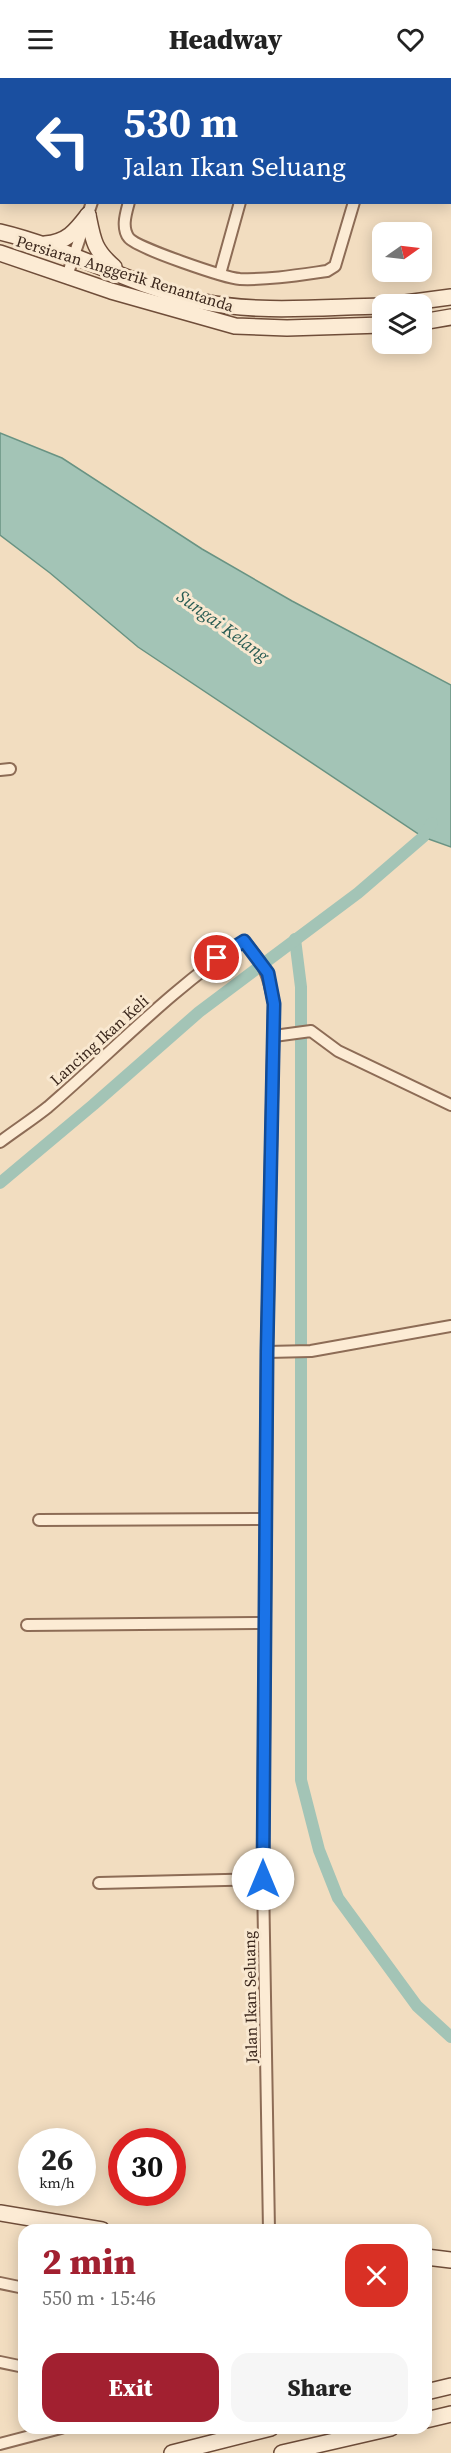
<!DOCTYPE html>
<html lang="en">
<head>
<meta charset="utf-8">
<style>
	body { margin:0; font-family:"Source Serif 4",serif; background:#f6f6f6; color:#222; height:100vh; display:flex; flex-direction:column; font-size:22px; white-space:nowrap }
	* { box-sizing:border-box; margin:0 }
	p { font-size:20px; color:#767676 }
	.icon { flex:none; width:33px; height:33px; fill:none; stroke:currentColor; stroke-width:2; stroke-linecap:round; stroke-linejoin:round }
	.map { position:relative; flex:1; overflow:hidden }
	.sheet { position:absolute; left:18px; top:2146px; width:414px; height:210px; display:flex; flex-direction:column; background:#fff; border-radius:18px; box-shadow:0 3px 15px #0003 }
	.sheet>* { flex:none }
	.hud { position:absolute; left:0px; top:0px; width:452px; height:126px; box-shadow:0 3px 15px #0003; background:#1a4fa0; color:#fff; overflow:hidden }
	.needle { width:39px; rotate:76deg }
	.buttons { position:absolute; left:372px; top:144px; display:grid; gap:12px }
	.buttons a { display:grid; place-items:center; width:60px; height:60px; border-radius:12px; background:#fff; box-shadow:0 3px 15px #0003; font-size:30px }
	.speed { position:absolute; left:18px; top:2050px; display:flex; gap:12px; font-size:30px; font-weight:700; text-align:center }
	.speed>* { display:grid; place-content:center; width:78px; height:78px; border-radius:50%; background:#fff; box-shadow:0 3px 15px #0003; line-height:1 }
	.speed small { font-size:15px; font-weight:400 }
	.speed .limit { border:9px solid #d22; background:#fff; color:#111 }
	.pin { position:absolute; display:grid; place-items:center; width:51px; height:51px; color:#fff; margin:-26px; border:3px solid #fff; border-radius:50%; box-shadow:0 2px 6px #0007 }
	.me { position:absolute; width:66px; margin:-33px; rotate:0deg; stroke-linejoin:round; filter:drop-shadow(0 0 4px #0008) }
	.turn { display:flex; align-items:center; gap:21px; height:126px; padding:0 24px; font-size:27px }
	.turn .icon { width:78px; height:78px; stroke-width:2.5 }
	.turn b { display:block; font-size:42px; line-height:51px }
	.round { display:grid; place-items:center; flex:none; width:63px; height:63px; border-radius:18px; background:#f6f6f6 }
	.overview { display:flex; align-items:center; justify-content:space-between; height:102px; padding:0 24px }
	h1 { font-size:36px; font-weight:800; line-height:45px; color:#a22030 }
	.action { display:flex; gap:12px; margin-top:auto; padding:12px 24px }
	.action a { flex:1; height:69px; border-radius:18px; background:#a22030; color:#fff; font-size:24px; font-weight:800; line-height:69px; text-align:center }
	.action a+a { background:#f6f6f6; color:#222 }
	header { display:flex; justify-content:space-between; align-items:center; height:78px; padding:0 24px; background:#fff; font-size:27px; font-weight:800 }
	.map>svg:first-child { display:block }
</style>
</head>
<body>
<header><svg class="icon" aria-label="menu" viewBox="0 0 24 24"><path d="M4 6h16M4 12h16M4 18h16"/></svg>Headway<svg class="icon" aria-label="heart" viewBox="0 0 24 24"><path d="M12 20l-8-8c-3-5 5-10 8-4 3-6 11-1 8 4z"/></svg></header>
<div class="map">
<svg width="451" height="2375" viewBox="0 0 451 2375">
	<rect width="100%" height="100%" fill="#f2ddc0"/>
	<!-- water -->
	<path fill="#a3c4b6" stroke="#699383" stroke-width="1.5" d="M0,355l62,25 140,91 90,52 159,84v162l-28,-10 -285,-190 -88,-74 -50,-38z"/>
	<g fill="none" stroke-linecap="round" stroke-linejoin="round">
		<!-- canal -->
		<g stroke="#a3c4b6" stroke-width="12">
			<path d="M295,861l6,48v793l18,70 19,48 79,108 34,31"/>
			<path d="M0,1105l93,-78 106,-93 159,-119 65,-56 9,-14"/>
		</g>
		<defs>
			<g id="street">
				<path d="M40,0v2"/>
				<path d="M192,0v2"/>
				<path d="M314,0l1,2"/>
				<path d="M129,2l1,-2"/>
				<path d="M412,2l5,-2"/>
				<path d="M129,124c-3,11 -8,26 0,36 8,10 96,40 111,41 29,1 59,-4 87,-8l8,-5 19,-64"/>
				<path d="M220,196l20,-72"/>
				<path d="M67,198l25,-74"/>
				<path d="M0,692l10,-1"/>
				<path d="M274,958l37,-5 27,20 113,54"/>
				<path d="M0,1064c16,-12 33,-23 48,-35 65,-56 124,-119 196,-166 21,25 24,31 30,63l-7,348 -4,527 6,351"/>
				<path d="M267,1274l44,-1 140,-25"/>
				<path d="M39,1442l226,-1"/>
				<path d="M27,1547l237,-2"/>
				<path d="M99,1805l164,-4"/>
				<path d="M0,2205l24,5"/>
				<path d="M0,2284l24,5"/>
				<path d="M0,2366l61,-16"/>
			</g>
			<g id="secondary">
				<path d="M88,137c5,25 6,35 26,52"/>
				<path d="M0,154c68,16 131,53 199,69 60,13 123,6 183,5"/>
				<path d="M45,166c22,-2 30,-12 43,-29"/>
				<path d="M0,175l111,38 124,35 52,2 95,-3"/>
				<path d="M398,226l53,-7"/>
				<path d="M422,244l29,-5"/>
				<path d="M0,2135l102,17"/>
				<path d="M426,2179l25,3"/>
				<path d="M426,2314l25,-6"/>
				<path d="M426,2342l25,-6"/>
				<path d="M172,2375l99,-25"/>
				<path d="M282,2375l109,-25"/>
			</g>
		</defs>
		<!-- street casing -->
		<use href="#street" stroke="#8d6c56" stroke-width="14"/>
		<!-- secondary casing -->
		<use href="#secondary" stroke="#6f4d39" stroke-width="18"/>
		<!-- street -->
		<use href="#street" stroke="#fcebd4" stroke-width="10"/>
		<!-- secondary -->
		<use href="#secondary" stroke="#fcebd4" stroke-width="15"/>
	</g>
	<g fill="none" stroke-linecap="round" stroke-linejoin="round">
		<defs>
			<path id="route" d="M217,880l27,-17 24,32 6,31 -7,348 -4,527"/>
		</defs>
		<!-- route casing -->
		<use href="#route" stroke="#114b97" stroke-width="15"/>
		<!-- route -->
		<use href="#route" stroke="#1a73e8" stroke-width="10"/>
	</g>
	<g text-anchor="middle" stroke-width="6" stroke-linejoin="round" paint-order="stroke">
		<!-- street labels -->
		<g font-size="16" fill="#3b271c" stroke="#f9e8d0">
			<text transform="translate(125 195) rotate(17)" y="6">Persiaran Anggerik Renantanda</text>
			<text transform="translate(99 962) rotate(-42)" y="6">Lancing Ikan Keli</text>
			<text transform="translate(250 1919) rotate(-91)" y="6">Jalan Ikan Seluang</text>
		</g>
		<!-- water labels -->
		<g font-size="18" font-style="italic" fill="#295c53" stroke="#f9e8d0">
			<text transform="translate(223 548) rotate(36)" y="6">Sungai Kelang</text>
		</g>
	</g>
</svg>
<div class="buttons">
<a><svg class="needle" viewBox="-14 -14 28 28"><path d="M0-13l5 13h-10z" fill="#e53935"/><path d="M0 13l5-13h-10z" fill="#767676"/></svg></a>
<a><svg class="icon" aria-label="layers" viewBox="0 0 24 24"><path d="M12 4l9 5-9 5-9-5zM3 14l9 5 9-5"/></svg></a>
</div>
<div class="speed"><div>26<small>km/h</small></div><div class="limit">30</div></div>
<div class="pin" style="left:217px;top:880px;background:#d93025"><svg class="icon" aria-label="arrive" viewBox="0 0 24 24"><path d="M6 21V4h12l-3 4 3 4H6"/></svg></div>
<svg class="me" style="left:263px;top:1801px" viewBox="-20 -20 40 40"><circle r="19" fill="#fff"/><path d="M0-13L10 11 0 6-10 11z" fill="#1a73e8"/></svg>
<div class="hud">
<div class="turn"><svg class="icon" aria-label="left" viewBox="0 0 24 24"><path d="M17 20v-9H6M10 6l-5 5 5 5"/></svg><div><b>530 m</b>Jalan Ikan Seluang</div></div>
</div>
<section class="sheet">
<div class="overview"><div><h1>2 min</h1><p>550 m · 15:46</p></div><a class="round" style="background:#d93025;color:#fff"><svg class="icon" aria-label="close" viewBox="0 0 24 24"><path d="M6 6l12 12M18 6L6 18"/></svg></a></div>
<div class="action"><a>Exit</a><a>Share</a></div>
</section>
</div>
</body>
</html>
